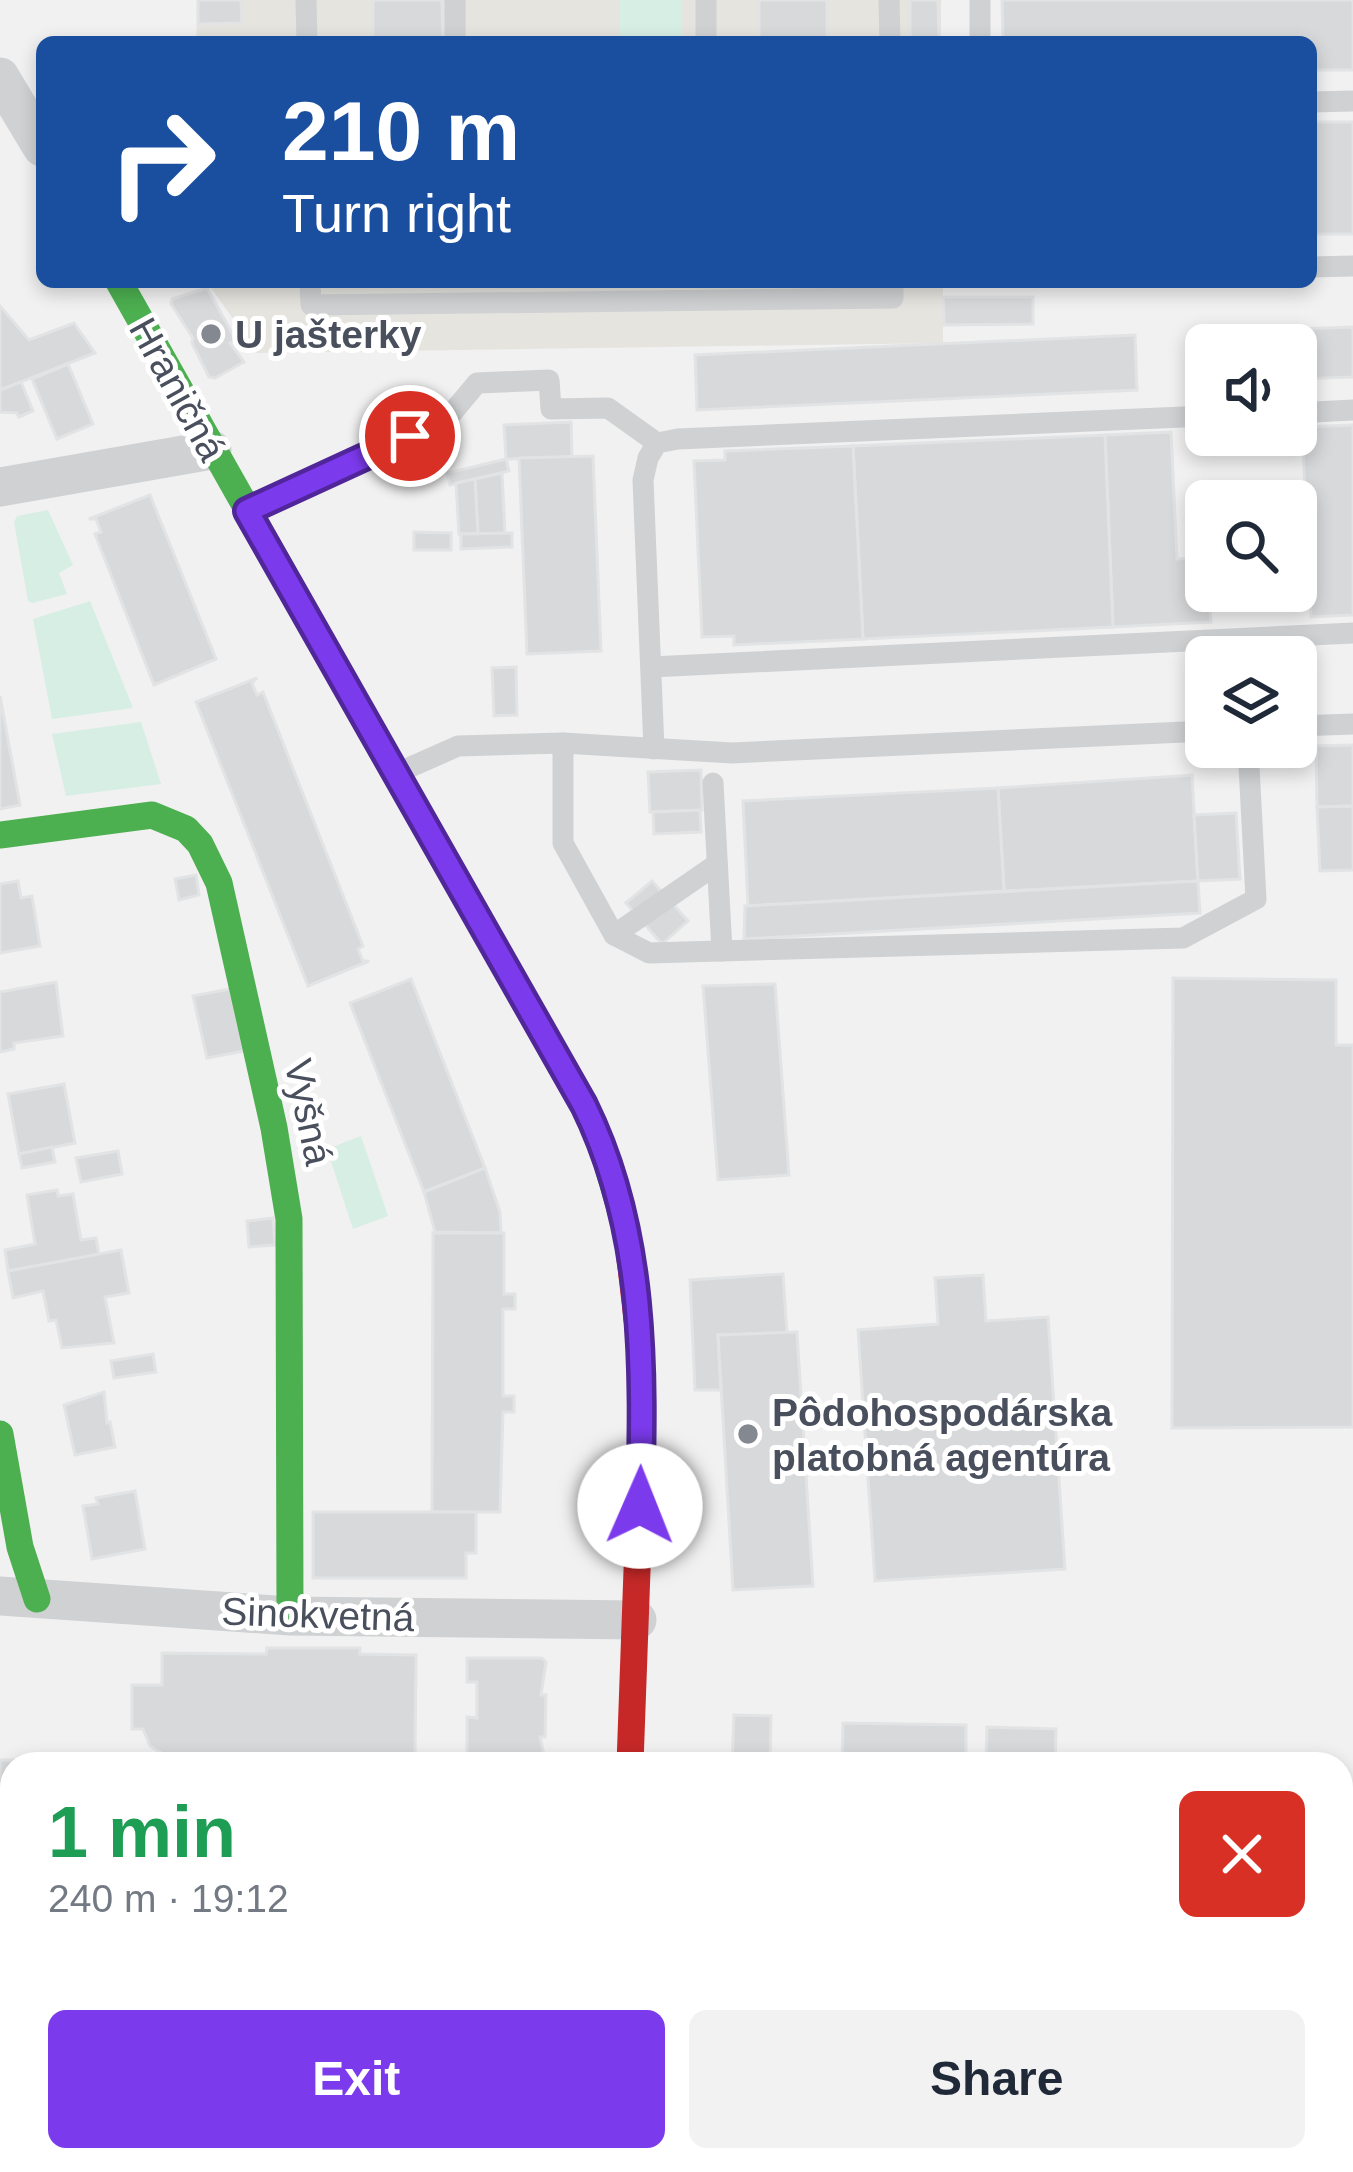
<!DOCTYPE html>
<html lang="en">
<head>
<meta charset="utf-8">
<style>
	body { margin:0; font-family:Helvetica,sans-serif; background:#f2f2f3; color:#1f2937; height:100vh; display:flex; flex-direction:column; font-size:45px; white-space:nowrap }
	* { box-sizing:border-box; margin:0 }
	p { font-size:39px; color:#747a83 }
	.icon { flex:none; width:66px; height:66px; fill:none; stroke:currentColor; stroke-width:2; stroke-linecap:round; stroke-linejoin:round }
	.map { position:relative; flex:1; overflow:hidden }
	.details { position:absolute; left:0px; top:1752px; width:1353px; height:420px; display:flex; flex-direction:column; background:#fff; border-radius:36px 36px 0 0; box-shadow:0 6px 18px #0003 }
	.details>* { flex:none }
	.guide { position:absolute; left:36px; top:36px; width:1281px; height:252px; border-radius:18px; box-shadow:0 6px 18px #0003; background:#1a4fa0; color:#fff; overflow:hidden }
	.fabs { position:absolute; left:1185px; top:324px; display:grid; gap:24px }
	.fabs a { display:grid; place-items:center; width:132px; height:132px; border-radius:18px; background:#fff; box-shadow:0 6px 18px #0003; font-size:60px }
	.pin { position:absolute; display:grid; place-items:center; width:102px; height:102px; color:#fff; margin:-51px; border:6px solid #fff; border-radius:50%; box-shadow:0 3px 12px #0007 }
	.me { position:absolute; width:132px; margin:-66px; rotate:1deg; stroke-linejoin:round; filter:drop-shadow(0 0 9px #0008) }
	.turn { display:flex; align-items:center; gap:42px; height:252px; padding:0 48px; font-size:54px }
	.turn .icon { width:156px; height:156px; stroke-width:2.5 }
	.turn b { display:block; font-size:84px; line-height:102px }
	.round { display:grid; place-items:center; flex:none; width:126px; height:126px; border-radius:18px; background:#f2f2f3 }
	.headline { display:flex; align-items:center; justify-content:space-between; height:204px; padding:0 48px }
	h1 { font-size:72px; font-weight:700; line-height:90px; color:#1e9e55 }
	.button { display:flex; gap:24px; margin-top:auto; padding:24px 48px }
	.button a { flex:1; height:138px; border-radius:18px; background:#7c3aed; color:#fff; font-size:48px; font-weight:700; line-height:138px; text-align:center }
	.button a+a { background:#f2f2f3; color:#1f2937 }
	.map>svg:first-child { display:block }
</style>
</head>
<body>
<div class="map">
<svg width="1353" height="2172" viewBox="0 0 1353 2172">
	<rect width="100%" height="100%" fill="#f1f1f1"/>
	<!-- commercial -->
	<g fill="#e5e4df">
		<path d="M198,0h743v42h-745z"/>
		<path d="M207,282h736v61l-686,10z"/>
	</g>
	<!-- green -->
	<g fill="#d7eee4">
		<rect x="620" y="0" width="62" height="42"/>
		<path d="M48,510l25,55 -14,8 8,21 -35,9 -4,-2 -14,-79 3,-6z"/>
		<path d="M90,601l43,107 -81,11 -19,-100z"/>
		<path d="M141,722l20,62 -95,12 -14,-62z"/>
		<path d="M361,1136l27,80 -35,13 -26,-80z"/>
	</g>
	<!-- building -->
	<g fill="#d8d9db" stroke="#e2e3e4" stroke-width="3">
		<path d="M198,0h43l1,23 -44,1z"/>
		<path d="M373,0h69l1,42h-70z"/>
		<rect x="759" y="0" width="68" height="42"/>
		<path d="M910,0h28l1,42h-29z"/>
		<path d="M1002,0h351v70h-42v-28h-308z"/>
		<rect x="1311" y="122" width="42" height="112"/>
		<rect x="376" y="282" width="68" height="5"/>
		<path d="M472,282h101v4l-101,1z"/>
		<path d="M633,282h197v1l-197,3z"/>
		<path d="M207,288l29,52 -6,3 14,19 -29,16 -6,-1 -17,-34 1,-5 -22,-34 1,-5z"/>
		<path d="M943,297h90v27l-89,1z"/>
		<path d="M0,306l29,34 45,-17 21,30 -95,37z"/>
		<path d="M1353,327v50l-57,2v-34h-27l-1,-15z"/>
		<path d="M1135,335l2,55 -440,20 -2,-55z"/>
		<path d="M68,364l25,60 -36,15 -25,-60z"/>
		<path d="M21,382l12,29 -14,6 -2,-4 -17,-1v-22z"/>
		<path d="M571,422l1,35 -66,2 -2,-34z"/>
		<path d="M1353,425v190l-42,2 -9,-190z"/>
		<path d="M1171,432l6,127 29,-2 5,65 -98,5 -8,-192z"/>
		<path d="M1105,435l8,192 -250,12 -10,-193z"/>
		<path d="M853,446l10,193 -129,6v-9l-32,1 -8,-176 31,-1v-9z"/>
		<path d="M593,456l8,195 -74,3 -8,-196z"/>
		<path d="M506,459l3,12 -59,14 -3,-12z"/>
		<path d="M502,473l3,60 -27,1 -3,-55z"/>
		<path d="M475,479l3,55h-19l-3,-51z"/>
		<path d="M150,495l66,164 -62,26 -59,-151 6,-2 -5,-13h-7z"/>
		<path d="M414,532l37,1v17h-37z"/>
		<path d="M512,533v14l-51,2v-15z"/>
		<path d="M516,667l1,48 -23,1 -2,-48z"/>
		<path d="M257,678l-5,5 5,12 6,-3 29,74 71,180 -5,3 5,12h6l-61,25 -112,-284z"/>
		<path d="M0,696l20,109 -20,4z"/>
		<path d="M1353,745v61l-36,1 -1,-61z"/>
		<path d="M701,770l1,40 -52,2 -2,-40z"/>
		<path d="M1192,775l6,106 -194,10 -6,-103z"/>
		<path d="M998,788l6,103 -256,15 -5,-105z"/>
		<path d="M1353,806v64l-33,1 -3,-64z"/>
		<path d="M700,810l1,22 -47,2 -1,-22z"/>
		<path d="M1236,813l4,66 -42,2 -4,-66z"/>
		<path d="M196,875l3,20 -20,5 -4,-21z"/>
		<path d="M18,881l3,17 11,-2 8,50 -40,7v-69z"/>
		<path d="M652,881l36,40 -26,23 -36,-41z"/>
		<path d="M1198,881l2,32 -456,26 1,-33z"/>
		<path d="M1173,978l163,2v65h17v382l-181,1z"/>
		<path d="M411,979l74,189 -61,24 -74,-189z"/>
		<path d="M56,982l7,54 -49,7v6l-14,3v-60z"/>
		<path d="M775,984l14,191 -71,5 -15,-194z"/>
		<path d="M230,989l14,62 -37,7 -14,-62z"/>
		<path d="M64,1084l11,59 -56,11 -11,-60z"/>
		<path d="M52,1147l3,15 -33,6 -3,-14z"/>
		<path d="M118,1151l4,23 -41,8 -5,-24z"/>
		<path d="M485,1168l15,44 1,21 -66,-1 -11,-40z"/>
		<path d="M57,1190l1,6 15,-2 8,46 15,-2 3,17 -91,16 -3,-21 30,-6 -8,-49z"/>
		<path d="M273,1218l2,27 -26,2 -2,-26z"/>
		<path d="M433,1233h71v61h11v15h-12v87h11v16h-11l-3,100h-68z"/>
		<path d="M121,1250l8,43 -24,4 9,46 -52,5 -6,-28 -7,1 -6,-30 -30,7 -5,-27z"/>
		<path d="M783,1274l4,59 -69,2 3,55h-26l-5,-110z"/>
		<path d="M983,1275l3,46 62,-4 17,252 -190,12 -17,-251 80,-6 -3,-46z"/>
		<path d="M797,1332l16,254 -80,4 -15,-255z"/>
		<path d="M153,1354l3,18 -42,6 -3,-17z"/>
		<path d="M104,1392l3,31 3,-1 5,25 -40,8 -11,-50z"/>
		<path d="M135,1491l10,58 -53,10 -9,-53 15,-2 -2,-6z"/>
		<path d="M313,1512h163v41h-10v25h-153z"/>
		<path d="M267,1648h93v6l56,1 -1,100 -252,-1 -13,-8 -7,-17h-11v-44h30v-32l104,1z"/>
		<path d="M467,1658h75l4,4 -5,33h5l-1,42h-5l6,27h-79v-47l10,1v-36h-10z"/>
		<path d="M734,1715l37,1 -1,48h-38z"/>
		<path d="M843,1723l123,2v39h-124z"/>
		<path d="M987,1727l69,2 -1,35h-69z"/>
		<path d="M0,1760l116,1v3h-104v75h-11z"/>
		<path d="M0,2108h12l-12,35z"/>
		<path d="M44,2160h34l-5,12h-33z"/>
		<path d="M85,2160h20l32,12h-57z"/>
		<path d="M190,2160h23l-2,8 14,4 -39,-1z"/>
		<path d="M788,2160h226l31,11 -227,1z"/>
	</g>
	<g fill="none" stroke-linecap="round" stroke-linejoin="round">
		<!-- lane -->
		<g stroke="#cfd1d3" stroke-width="21">
			<path d="M306,0l1,42"/>
			<path d="M455,0v42"/>
			<path d="M706,0v42"/>
			<path d="M889,0l1,42"/>
			<path d="M980,0v42"/>
			<path d="M1311,102l42,-1"/>
			<path d="M1311,267l42,-1"/>
			<path d="M310,282l1,23 582,-7v-16"/>
			<path d="M1296,413l57,-3"/>
			<path d="M247,510l200,-91 30,-36 72,-3 2,29 57,-1 49,35"/>
			<path d="M651,667l702,-34"/>
			<path d="M1296,726l57,-2"/>
			<path d="M563,743v100l51,92 35,18 534,-15 73,-39 -8,-152"/>
			<path d="M654,749l-11,-269 5,-22 9,-15 21,-4 528,-23"/>
			<path d="M397,773l61,-27 105,-3 169,10 474,-22"/>
			<path d="M713,783l9,168"/>
			<path d="M614,935l103,-71"/>
			<path d="M1341,1951l12,1"/>
			<path d="M1135,2160l3,6 50,6"/>
		</g>
		<!-- street -->
		<g stroke="#cfd1d3" stroke-width="39">
			<path d="M0,77l42,70"/>
			<path d="M0,487l212,-37"/>
			<path d="M0,1596l290,20 347,4"/>
		</g>
		<!-- fast -->
		<g stroke="#4caf50" stroke-width="27">
			<path d="M119,282l465,823 19,45 24,83"/>
			<path d="M0,835l152,-20 34,14 14,15 19,39 55,245 15,91 1,397"/>
			<path d="M0,1434l20,113 17,52"/>
			<path d="M0,1928h12"/>
		</g>
		<!-- slow -->
		<path stroke="#ffc107" stroke-width="27" d="M591,2160l18,12"/>
		<!-- jam -->
		<path stroke="#c62828" stroke-width="27" d="M627,1233l12,103 3,96 -12,332"/>
	</g>
	<g fill="none" stroke-linecap="round" stroke-linejoin="round">
		<defs>
			<path id="route" d="M410,436l-163,75 337,594c62,126 60,263 56,401"/>
		</defs>
		<!-- route casing -->
		<use href="#route" stroke="#51269a" stroke-width="30"/>
		<!-- route -->
		<use href="#route" stroke="#7c3aed" stroke-width="21"/>
	</g>
	<!-- markers -->
	<g fill="#848890" stroke="#fff" stroke-width="4.5">
		<circle cx="211" cy="334" r="12"/>
		<circle cx="748" cy="1434" r="12"/>
	</g>
	<g text-anchor="middle" stroke-width="10" stroke-linejoin="round" paint-order="stroke">
		<!-- poi labels -->
		<g font-size="39" font-weight="bold" fill="#494f5c" stroke="#fff" text-anchor="start">
			<text x="235" y="348">U jašterky</text>
			<text x="772" y="1426">Pôdohospodárska<tspan x="772" dy="45">platobná agentúra</tspan></text>
		</g>
		<!-- street labels -->
		<g font-size="39" fill="#494f5c" stroke="#fff">
			<text transform="translate(178 389) rotate(61)" y="14">Hraničná</text>
			<text transform="translate(309 1112) rotate(78)" y="14">Vyšná</text>
			<text transform="translate(318 1614) rotate(2)" y="14">Sinokvetná</text>
		</g>
	</g>
</svg>
<div class="fabs">
<a><svg class="icon" aria-label="sound" viewBox="0 0 24 24"><path d="M4 9h4l5-4v14l-5-4H4zM17 9q2 3 0 6"/></svg></a>
<a><svg class="icon" aria-label="search" viewBox="0 0 24 24"><circle cx="10" cy="10" r="6"/><path d="M15 15l6 6"/></svg></a>
<a><svg class="icon" aria-label="layers" viewBox="0 0 24 24"><path d="M12 4l9 5-9 5-9-5zM3 14l9 5 9-5"/></svg></a>
</div>
<div class="pin" style="left:410px;top:436px;background:#d93025"><svg class="icon" aria-label="arrive" viewBox="0 0 24 24"><path d="M6 21V4h12l-3 4 3 4H6"/></svg></div>
<svg class="me" style="left:640px;top:1506px" viewBox="-20 -20 40 40"><circle r="19" fill="#fff"/><path d="M0-13L10 11 0 6-10 11z" fill="#7c3aed"/></svg>
<div class="guide">
<div class="turn"><svg class="icon" aria-label="right" viewBox="0 0 24 24"><path d="M7 20v-9h11M14 6l5 5-5 5"/></svg><div><b>210 m</b>Turn right</div></div>
</div>
<section class="details">
<div class="headline"><div><h1>1 min</h1><p>240 m · 19:12</p></div><a class="round" style="background:#d93025;color:#fff"><svg class="icon" aria-label="close" viewBox="0 0 24 24"><path d="M6 6l12 12M18 6L6 18"/></svg></a></div>
<div class="button"><a>Exit</a><a>Share</a></div>
</section>
</div>
</body>
</html>
